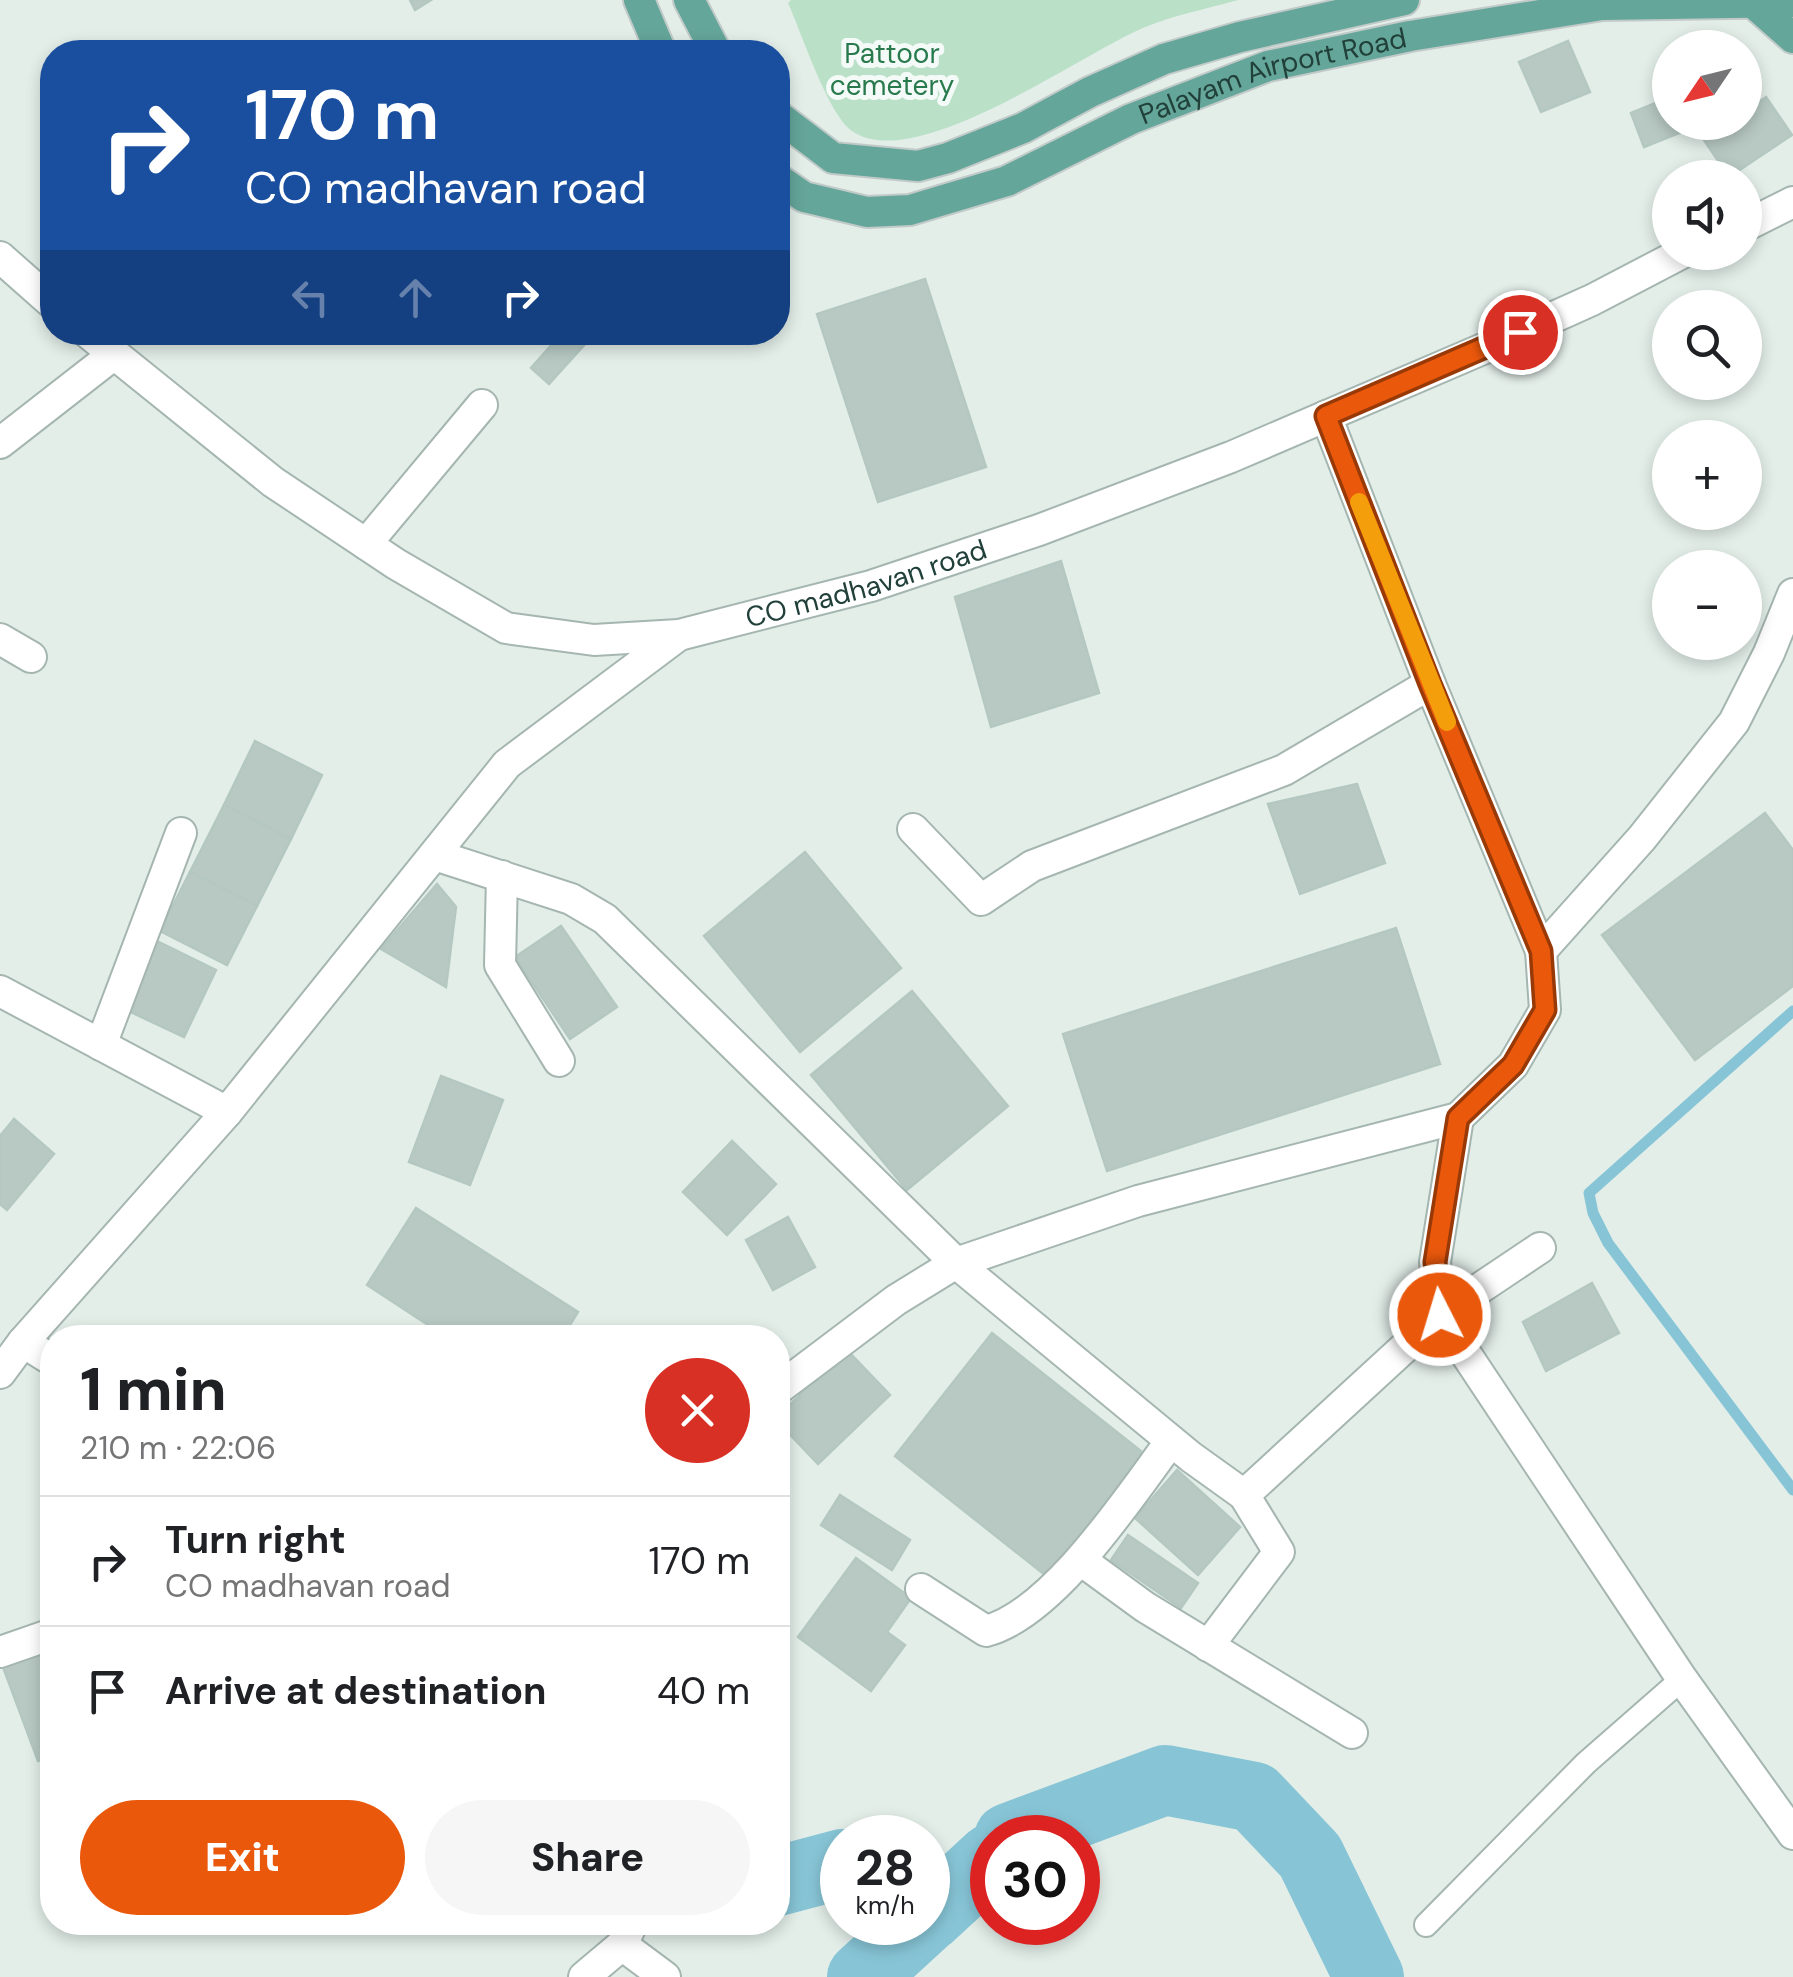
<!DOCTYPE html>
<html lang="en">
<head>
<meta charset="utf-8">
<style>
	body { margin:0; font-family:"DM Sans",sans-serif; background:#f6f6f6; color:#202124; height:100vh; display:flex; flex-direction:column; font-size:38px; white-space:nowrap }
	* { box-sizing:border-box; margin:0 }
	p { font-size:32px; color:#757577 }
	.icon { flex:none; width:55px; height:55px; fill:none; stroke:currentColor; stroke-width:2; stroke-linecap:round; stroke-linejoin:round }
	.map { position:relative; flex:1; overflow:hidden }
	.side { position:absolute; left:40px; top:1325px; width:750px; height:610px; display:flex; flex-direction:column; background:#fff; border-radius:40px; box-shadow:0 5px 15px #0003 }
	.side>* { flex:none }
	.hud { position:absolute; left:40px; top:40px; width:750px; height:305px; border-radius:40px; box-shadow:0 5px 15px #0003; background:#1a4fa0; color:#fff; overflow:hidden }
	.needle { width:65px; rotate:235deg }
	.tools { position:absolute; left:1652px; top:30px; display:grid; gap:20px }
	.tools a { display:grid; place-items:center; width:110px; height:110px; border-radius:50%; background:#fff; box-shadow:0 5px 15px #0003; font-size:50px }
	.speed { position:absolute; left:820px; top:1815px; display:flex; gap:20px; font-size:50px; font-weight:700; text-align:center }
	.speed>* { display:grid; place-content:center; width:130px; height:130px; border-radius:50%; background:#fff; box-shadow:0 5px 15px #0003; line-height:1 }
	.speed small { font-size:25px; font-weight:400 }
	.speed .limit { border:15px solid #d22; background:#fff; color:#111 }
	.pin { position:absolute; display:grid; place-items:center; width:85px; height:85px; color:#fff; margin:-42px; border:5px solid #fff; border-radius:50%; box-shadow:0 2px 10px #0007 }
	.me { position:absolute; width:110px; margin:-55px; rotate:355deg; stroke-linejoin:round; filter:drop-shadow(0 0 8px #0008) }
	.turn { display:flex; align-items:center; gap:35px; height:210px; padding:0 40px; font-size:45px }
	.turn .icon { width:130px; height:130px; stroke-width:2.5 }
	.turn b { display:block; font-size:70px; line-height:85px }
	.lanes { display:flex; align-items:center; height:95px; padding:0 40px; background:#0003; justify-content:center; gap:50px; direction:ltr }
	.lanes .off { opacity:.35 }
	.round { display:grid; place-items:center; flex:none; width:105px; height:105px; border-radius:52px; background:#f6f6f6 }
	.head { display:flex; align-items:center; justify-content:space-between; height:170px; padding:0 40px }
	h1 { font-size:60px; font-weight:800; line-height:75px }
	.button { display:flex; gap:20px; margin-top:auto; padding:20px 40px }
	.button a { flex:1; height:115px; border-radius:60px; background:#ea580c; color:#fff; font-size:40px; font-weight:800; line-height:115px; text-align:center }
	.button a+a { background:#f6f6f6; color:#202124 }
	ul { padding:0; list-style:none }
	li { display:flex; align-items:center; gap:30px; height:130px; padding:0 40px; border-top:2px solid #e0e0e0 }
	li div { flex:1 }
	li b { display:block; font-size:38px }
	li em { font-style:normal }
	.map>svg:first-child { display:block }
</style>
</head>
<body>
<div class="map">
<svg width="1793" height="1977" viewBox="0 0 1793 1977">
	<rect width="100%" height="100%" fill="#e3eee9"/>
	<!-- green -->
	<path fill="#bae0c7" d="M791,0h447c-31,9 -65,15 -95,28 -62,26 -229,147 -291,103 -24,-17 -50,-97 -64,-128z"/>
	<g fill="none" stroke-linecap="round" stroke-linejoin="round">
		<!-- stream -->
		<path stroke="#87c5d6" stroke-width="11" d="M1793,1011l-204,182 4,20 15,30 185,247"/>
		<!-- river -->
		<g stroke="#87c5d6" stroke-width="70">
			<path d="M1009,1838l156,-58 89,17 56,59 59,121"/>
			<path d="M778,1881l64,-17"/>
			<path d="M928,1917l64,-59"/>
			<path d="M862,1977l60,-55"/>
		</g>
	</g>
	<!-- building -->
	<g fill="#b8c9c3" stroke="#b4c8c1" stroke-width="2.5">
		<path d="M410,0h21l-16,10z"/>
		<path d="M1568,41l22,51 -49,20 -22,-50z"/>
		<path d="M1670,97v25h16l3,7 -45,18 -13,-34z"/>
		<path d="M1766,97l26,38 -63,42 -25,-37 25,-18h16v-10z"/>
		<path d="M925,279l61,188 -108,35 -61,-188z"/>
		<path d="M563,332h33l-47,52 -18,-16z"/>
		<path d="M1061,561l38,132 -108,34 -36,-130z"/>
		<path d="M255,741l67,34 -31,64 -67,-34z"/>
		<path d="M1357,784l28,79 -85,31 -32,-90z"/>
		<path d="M224,805l67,34 -34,67 -67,-34z"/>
		<path d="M1765,813l28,37v136l-98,74 -93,-125z"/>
		<path d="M805,852l96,116 -101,84 -96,-116z"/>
		<path d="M190,872l67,34 -30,59 -67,-34z"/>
		<path d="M437,884l19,23 -10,80 -65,-38z"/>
		<path d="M561,926l56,81 -47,32 -55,-82z"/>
		<path d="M1396,928l44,136 -333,107 -44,-137z"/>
		<path d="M155,940l61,30 -32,67 -62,-29z"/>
		<path d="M912,991l96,115 -101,84 -96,-115z"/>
		<path d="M441,1076l62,24 -33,85 -61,-23z"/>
		<path d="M14,1119l40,35 -47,56 -7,-6v-68z"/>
		<path d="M732,1141l44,43 -49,51 -44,-43z"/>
		<path d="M416,1208l162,104 -16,26h-114l-81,-53z"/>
		<path d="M788,1217l27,50 -42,23 -27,-50z"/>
		<path d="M1592,1283l27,50 -73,38 -23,-49z"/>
		<path d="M992,1333l155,123 -97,123 -155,-123z"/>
		<path d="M847,1350l43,45 -72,69 -40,-42v-6z"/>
		<path d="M1177,1470l63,57 -42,48 -63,-57z"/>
		<path d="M840,1495l70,45 -18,30 -71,-45z"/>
		<path d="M1128,1535l70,48 -17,25 -70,-48z"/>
		<path d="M856,1558l55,40 -24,34 18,13 -34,46 -73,-54z"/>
		<path d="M52,1649v107l-14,5 -35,-94z"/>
	</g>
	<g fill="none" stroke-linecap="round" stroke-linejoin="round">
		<defs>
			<path id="service" d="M1426,1925l160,-162 96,-84"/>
			<g id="minor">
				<path d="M0,443l113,-88"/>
				<path d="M366,544l116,-139"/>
				<path d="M0,639l31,18"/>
				<path d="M913,829l68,71 51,-34 252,-96 146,-86"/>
				<path d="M435,855l136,44 34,20 351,344 235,194 53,38 196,-180 100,-67"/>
				<path d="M502,876l-2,89 59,96"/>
				<path d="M1541,951l101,-113 92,-116 35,-69 24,-59"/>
				<path d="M0,991l227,121"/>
				<path d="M101,1045l80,-212"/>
				<path d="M1458,1118l-23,144 5,53 242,364 111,155"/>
				<path d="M23,1342l29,18"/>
				<path d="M0,1373l23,-31 204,-230 280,-348 172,-129"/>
				<path d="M778,1389l118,-89 60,-37 182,-62 320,-83 55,-53 32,-55 -4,-59 -111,-267 -104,-268"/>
				<path d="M1082,1561l63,46 207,126"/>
				<path d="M921,1589l65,42c68,-18 143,-134 185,-190"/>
				<path d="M1208,1646l71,-94 -35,-57"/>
				<path d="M0,1652l52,-18"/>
				<path d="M622,1945l43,32"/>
				<path d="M584,1977l38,-32 8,-17 -1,-6"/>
			</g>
			<g id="tertiary">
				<path d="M1745,226l48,-24"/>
				<path d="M0,257l52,46"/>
				<path id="s1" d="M87,332l186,150 123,82 110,64 88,12 85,-5 192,-49 168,-56 192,-73 254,-109 107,-48 92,-48"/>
			</g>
			<g id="primary">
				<path d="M639,0l22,52"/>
				<path d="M689,0l27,52"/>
				<path d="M1751,1l42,37"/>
				<path d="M778,116l55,42 85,8 30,-8 75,-30 67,-36 74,-33 76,-22 164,-37"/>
				<path id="s2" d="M778,179l26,18 63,15 43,-2 97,-29 124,-62 137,-53 142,-30 192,-31 191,-3"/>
			</g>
		</defs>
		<!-- service casing -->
		<use href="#service" stroke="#a5b6b1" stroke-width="26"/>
		<!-- minor casing -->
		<use href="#minor" stroke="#a5b6b1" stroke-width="34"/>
		<!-- tertiary casing -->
		<use href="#tertiary" stroke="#a5b6b1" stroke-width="34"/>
		<!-- primary casing -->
		<use href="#primary" stroke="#c1cac8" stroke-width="34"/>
		<!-- service -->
		<use href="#service" stroke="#fff" stroke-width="22"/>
		<!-- minor -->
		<use href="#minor" stroke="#fff" stroke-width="30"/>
		<!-- tertiary -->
		<use href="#tertiary" stroke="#fff" stroke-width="30"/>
		<!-- primary -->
		<use href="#primary" stroke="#64a699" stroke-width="30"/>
	</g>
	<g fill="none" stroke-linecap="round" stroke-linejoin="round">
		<defs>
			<path id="route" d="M1440,1315l-5,-53 23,-144 55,-53 32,-55 -4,-59 -111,-267 -104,-268 194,-84"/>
		</defs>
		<!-- route casing -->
		<use href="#route" stroke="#983908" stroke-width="25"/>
		<!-- route -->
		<use href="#route" stroke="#ea580c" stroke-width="18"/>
		<!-- slow -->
		<path stroke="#f59e0b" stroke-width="18" d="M1359,502l88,220"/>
	</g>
	<g text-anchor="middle" stroke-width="10" stroke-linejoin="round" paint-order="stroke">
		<!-- park labels -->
		<g font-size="28" fill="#287a4d" stroke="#f4faf7">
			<text x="892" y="63">Pattoor<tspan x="892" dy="32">cemetery</tspan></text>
		</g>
		<!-- street labels -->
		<g font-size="28" fill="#21403a" stroke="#f4faf7">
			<text dy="10" stroke="none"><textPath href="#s2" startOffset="528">Palayam Airport Road</textPath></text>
			<text dy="10" stroke="none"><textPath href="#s1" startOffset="882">CO madhavan road</textPath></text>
		</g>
	</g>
</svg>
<div class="tools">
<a><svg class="needle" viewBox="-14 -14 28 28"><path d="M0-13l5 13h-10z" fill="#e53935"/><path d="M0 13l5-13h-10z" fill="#757577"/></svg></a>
<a><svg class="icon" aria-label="sound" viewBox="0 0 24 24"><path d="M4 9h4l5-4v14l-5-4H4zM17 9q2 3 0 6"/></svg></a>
<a><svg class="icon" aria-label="search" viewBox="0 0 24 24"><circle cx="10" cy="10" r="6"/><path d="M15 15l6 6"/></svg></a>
<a>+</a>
<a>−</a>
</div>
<div class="speed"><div>28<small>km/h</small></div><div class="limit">30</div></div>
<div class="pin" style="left:1520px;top:332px;background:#d93025"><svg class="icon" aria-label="arrive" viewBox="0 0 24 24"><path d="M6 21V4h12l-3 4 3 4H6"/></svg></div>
<svg class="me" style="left:1440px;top:1315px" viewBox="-20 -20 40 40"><circle r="17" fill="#ea580c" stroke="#fff" stroke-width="3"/><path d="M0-11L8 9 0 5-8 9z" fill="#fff"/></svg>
<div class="hud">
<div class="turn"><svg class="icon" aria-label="right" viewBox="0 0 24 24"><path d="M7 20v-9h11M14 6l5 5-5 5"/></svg><div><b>170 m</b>CO madhavan road</div></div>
<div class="lanes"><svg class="icon off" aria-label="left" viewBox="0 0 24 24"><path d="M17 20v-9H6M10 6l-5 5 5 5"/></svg><svg class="icon off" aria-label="ahead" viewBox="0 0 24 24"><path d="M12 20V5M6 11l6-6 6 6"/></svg><svg class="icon" aria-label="right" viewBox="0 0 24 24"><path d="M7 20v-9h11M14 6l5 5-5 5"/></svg></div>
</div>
<section class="side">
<div class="head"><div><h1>1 min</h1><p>210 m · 22:06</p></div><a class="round" style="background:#d93025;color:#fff"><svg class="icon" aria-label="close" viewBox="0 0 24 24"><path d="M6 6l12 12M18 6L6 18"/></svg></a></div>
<ul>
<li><svg class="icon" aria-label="right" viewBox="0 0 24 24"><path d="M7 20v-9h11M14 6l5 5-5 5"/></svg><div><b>Turn right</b><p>CO madhavan road</p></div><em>170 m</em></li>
<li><svg class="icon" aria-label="arrive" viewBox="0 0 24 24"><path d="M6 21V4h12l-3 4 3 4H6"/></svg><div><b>Arrive at destination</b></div><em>40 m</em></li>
</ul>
<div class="button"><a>Exit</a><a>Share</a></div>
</section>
</div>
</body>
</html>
